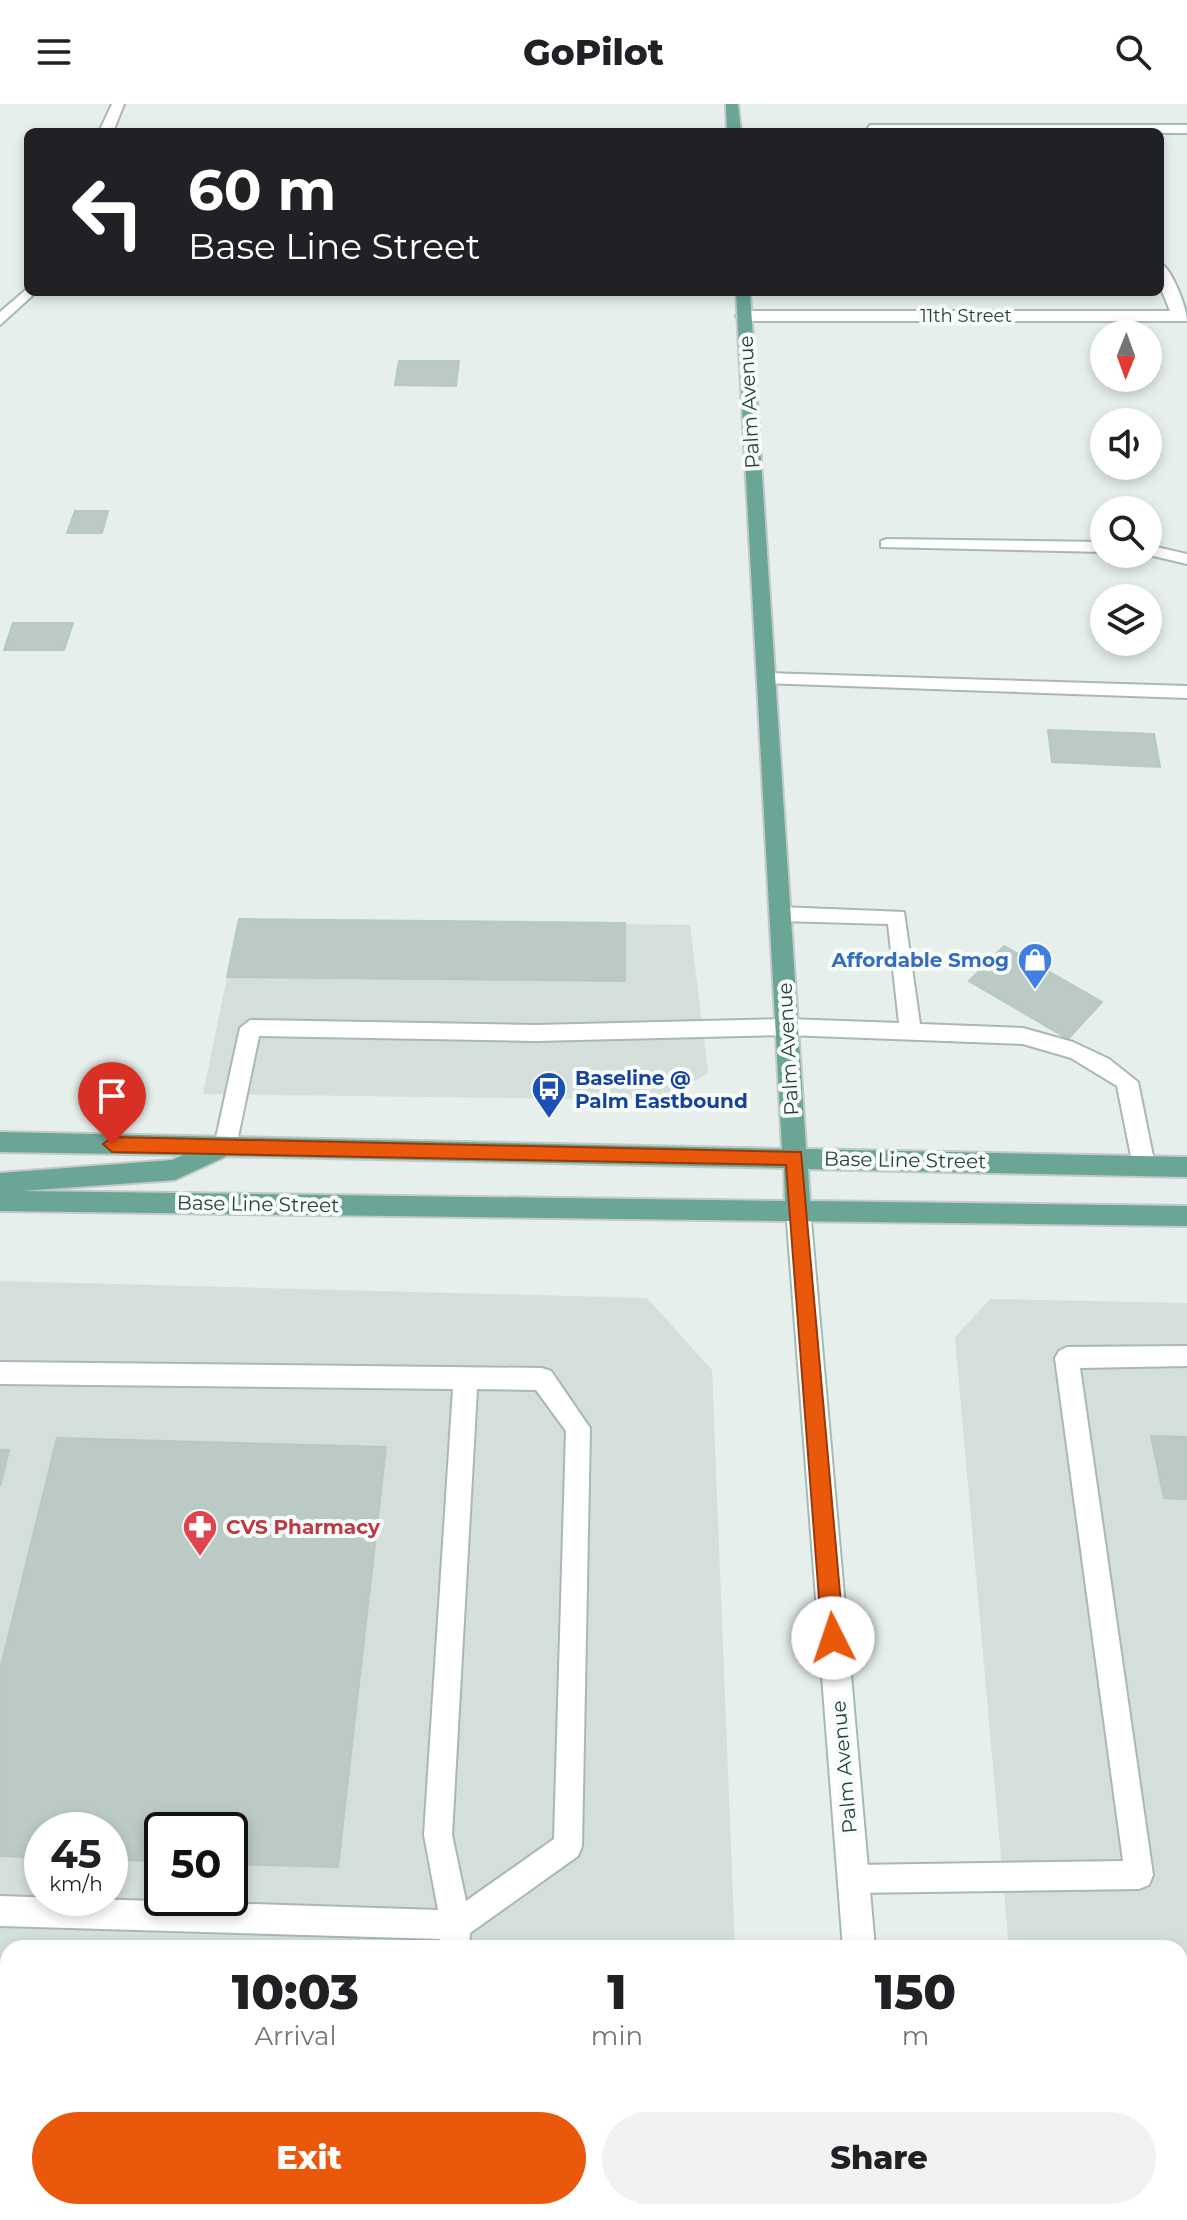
<!DOCTYPE html>
<html lang="en">
<head>
<meta charset="utf-8">
<style>
	body { margin:0; font-family:Montserrat,sans-serif; background:#f2f2f2; color:#202124; height:100vh; display:flex; flex-direction:column; font-size:30px; white-space:nowrap }
	* { box-sizing:border-box; margin:0 }
	p { font-size:26px; color:#757577 }
	.icon { flex:none; width:44px; height:44px; fill:none; stroke:currentColor; stroke-width:2; stroke-linecap:round; stroke-linejoin:round }
	.map { position:relative; flex:1; overflow:hidden }
	.sheet { position:absolute; left:0px; top:1836px; width:1188px; height:280px; display:flex; flex-direction:column; background:#fff; border-radius:24px 24px 0 0; box-shadow:0 4px 12px #0003 }
	.sheet>* { flex:none }
	.hud { position:absolute; left:24px; top:24px; width:1140px; height:168px; border-radius:12px; box-shadow:0 4px 12px #0003; background:#202124; color:#fff; overflow:hidden }
	.needle { width:52px; rotate:181deg }
	.controls { position:absolute; left:1090px; top:216px; display:grid; gap:16px }
	.controls a { display:grid; place-items:center; width:72px; height:72px; border-radius:50%; background:#fff; box-shadow:0 4px 12px #0003; font-size:40px }
	.speed { position:absolute; left:24px; top:1708px; display:flex; gap:16px; font-size:40px; font-weight:700; text-align:center }
	.speed>* { display:grid; place-content:center; width:104px; height:104px; border-radius:50%; background:#fff; box-shadow:0 4px 12px #0003; line-height:1 }
	.speed small { font-size:20px; font-weight:400 }
	.speed .limit { border:4px solid #111; border-radius:12px; background:#fff; color:#111 }
	.pin { position:absolute; display:grid; place-items:center; width:68px; height:68px; color:#fff; margin:-82px -34px; border-radius:50% 50% 50% 0; rotate:-45deg; box-shadow:0 0 8px #0007 }
	.pin .icon { rotate:45deg }
	.me { position:absolute; width:88px; margin:-44px; rotate:356deg; stroke-linejoin:round; filter:drop-shadow(0 0 6px #0008) }
	.turn { display:flex; align-items:center; gap:28px; height:168px; padding:0 32px; font-size:36px }
	.turn .icon { width:104px; height:104px; stroke-width:2.5 }
	.turn b { display:block; font-size:56px; line-height:68px }
	.eta { display:flex; justify-content:space-evenly; align-items:center; height:136px; text-align:center }
	.eta b { font-size:48px; font-weight:800; line-height:56px }
	.button { display:flex; gap:16px; margin-top:auto; padding:16px 32px }
	.button a { flex:1; height:92px; border-radius:48px; background:#ea580c; color:#fff; font-size:32px; font-weight:800; line-height:92px; text-align:center }
	.button a+a { background:#f2f2f2; color:#202124 }
	header { display:flex; justify-content:space-between; align-items:center; height:104px; padding:0 32px; background:#fff; font-size:36px; font-weight:800 }
	.map>svg:first-child { display:block }
</style>
</head>
<body>
<header><svg class="icon" aria-label="menu" viewBox="0 0 24 24"><path d="M4 6h16M4 12h16M4 18h16"/></svg>GoPilot<svg class="icon" aria-label="search" viewBox="0 0 24 24"><circle cx="10" cy="10" r="6"/><path d="M15 15l6 6"/></svg></header>
<div class="map">
<svg width="1187" height="2116" viewBox="0 0 1187 2116">
	<rect width="100%" height="100%" fill="#e6efeb"/>
	<!-- built -->
	<g fill="#d4dfda" fill-rule="evenodd">
		<path d="M239,815l451,6 18,148 -46,27 -459,-6z"/>
		<path d="M0,1177l647,17 65,72 23,578h-727v59h-8zM42,1726h68v68h-68zM162,1726h68v68h-68z"/>
		<path d="M990,1195l197,4v917h-155v-8h148v-264h-171l-54,-611z"/>
	</g>
	<!-- building -->
	<g fill="#bbcac4" stroke="#b8c9c2" stroke-width="2">
		<path d="M399,257h60l-3,25 -61,-1z"/>
		<path d="M75,407h33l-6,22h-35z"/>
		<path d="M13,519h60l-9,27h-60z"/>
		<path d="M1048,626l106,4 6,33 -108,-5z"/>
		<path d="M239,815l386,4v58l-398,-4z"/>
		<path d="M1004,842l98,56 -34,37 -99,-58z"/>
		<path d="M1151,1332l36,1v62l-23,-1z"/>
		<path d="M57,1334l329,9 -48,420 -108,-3v-34h-68v31l-52,-1v-30h-68v28l-42,-2v-186z"/>
		<path d="M0,1346h9l-9,36z"/>
	</g>
	<g fill="none" stroke-linecap="round" stroke-linejoin="round">
		<defs>
			<g id="lane">
				<path d="M887,435l217,3v10l-223,-5v-6z"/>
				<path d="M1148,441l39,9v10l-42,-10h3z"/>
				<path d="M766,569l421,13v12l-427,-15v-8z"/>
				<path d="M780,803l124,5 16,112 103,4 50,14 36,17 29,23 17,84 -3,6h-16l-3,-6 -16,-80 -46,-28 -48,-14 -236,-9 -251,6 -277,-5 -23,111 -3,6h-16l-3,-6 26,-119 10,-8 286,5 251,-6 112,4 -11,-99 -108,-3 -10,-7z"/>
				<path d="M1187,1242v20l-107,2 73,507 -4,10 -10,4 -286,4 -10,-4 -4,-10 4,-10 10,-4 270,-4 -68,-503 4,-7 8,-4z"/>
				<path d="M0,1258l542,6 9,3 39,57 -8,418 -4,10 -108,77 -1,15h-30l1,-9 -440,-13v-30l438,14 -14,-75 29,-446 -453,-5zM477,1285l59,1 30,41 -12,408 -88,62 -14,-66z"/>
			</g>
			<g id="street">
				<path d="M112,0h12l-11,28h-14z"/>
				<path d="M870,21h317v8l-312,-1 -7,-4z"/>
				<path d="M1160,159c12,5 27,46 27,58h-443l-8,-5 8,-5h426l-10,-25z"/>
				<path d="M28,184v4h7l-2,3 -33,30v-13z"/>
				<rect x="0" y="1962" width="8" height="34"/>
			</g>
			<g id="secondary">
				<path d="M798,1095l9,3 3,7 65,739h-32l-57,-739 3,-7z"/>
				<path d="M861,2108h36l1,8h-36z"/>
			</g>
			<g id="primary">
				<path d="M726,0h12l3,28h-14z"/>
				<path d="M736,188h14l56,857 381,8v20l-379,-8 2,32 377,5v20l-1187,-15v-38l172,-13 11,-5 -183,-3v-20l782,17zM227,1052l557,12 1,33 -763,-10 153,-11z"/>
			</g>
		</defs>
		<!-- lane casing -->
		<use href="#lane" stroke="#a8b8b2" stroke-width="4"/>
		<!-- street casing -->
		<use href="#street" stroke="#a8b8b2" stroke-width="4"/>
		<!-- secondary casing -->
		<use href="#secondary" stroke="#a4bbb3" stroke-width="4"/>
		<!-- primary casing -->
		<use href="#primary" stroke="#c2cac8" stroke-width="4"/>
		<!-- lane -->
		<use href="#lane" fill="#fff" fill-rule="evenodd"/>
		<!-- street -->
		<use href="#street" fill="#fff" fill-rule="evenodd"/>
		<!-- secondary -->
		<use href="#secondary" fill="#fff" fill-rule="evenodd"/>
		<!-- primary -->
		<use href="#primary" fill="#6aa596" fill-rule="evenodd"/>
	</g>
	<!-- route -->
	<path fill="#ea580c" stroke="#983908" stroke-width="2" d="M112,1033l689,15 43,486 -3,7 -8,3 -8,-3 -3,-7 -36,-473 -674,-13 -9,-8z"/>
	<!-- icons -->
	<defs>
		<symbol id="shop-pin" viewBox="-11 -11 22 30"><path d="M0 17L-7.5 6A9.5 9.5 0 1 1 7.5 6Z" fill="#3f7fe0" stroke="#f7fbf9"/><path d="M-5-2.5h2.3a2.7 3.5 0 0 1 5.4 0H5L5.5 6h-11ZM-1.5-2.5h3a1.5 2.3 0 0 0-3 0Z" fill="#fff"/></symbol>
		<symbol id="bus-pin" viewBox="-11 -11 22 30"><path d="M0 17L-7.5 6A9.5 9.5 0 1 1 7.5 6Z" fill="#1a4fb4" stroke="#f7fbf9"/><path d="M-5-6H5V4H4V6H2V4H-2V6H-4V4H-5ZM-3.5-4V0h7V-4ZM-3.5 1.2v1.5H-2V1.2ZM2 1.2v1.5H3.5V1.2Z" fill="#fff"/></symbol>
		<symbol id="pharmacy-pin" viewBox="-11 -11 22 30"><path d="M0 17L-7.5 6A9.5 9.5 0 1 1 7.5 6Z" fill="#e0444e" stroke="#f7fbf9"/><path d="M-2-6h4v4h4v4h-4v4h-4v-4h-4v-4h4Z" fill="#fff"/></symbol>
	</defs>
	<g fill-rule="evenodd">
		<use href="#shop-pin" x="1015" y="836" width="40" height="54"/>
		<use href="#bus-pin" x="529" y="965" width="40" height="54"/>
		<use href="#pharmacy-pin" x="180" y="1403" width="40" height="54"/>
	</g>
	<g text-anchor="middle" stroke-width="8" stroke-linejoin="round" paint-order="stroke">
		<!-- far-street labels -->
		<g font-size="18" fill="#24423a" stroke="#f7fbf9">
			<text x="966" y="218">11th Street</text>
		</g>
		<!-- street labels -->
		<g font-size="20" fill="#24423a" stroke="#f7fbf9">
			<text transform="translate(749 298) rotate(-93)" y="7">Palm Avenue</text>
			<text transform="translate(788 945) rotate(-93)" y="7">Palm Avenue</text>
			<text transform="translate(905 1056) rotate(1)" y="7">Base Line Street</text>
			<text transform="translate(258 1100) rotate(1)" y="7">Base Line Street</text>
			<text transform="translate(844 1663) rotate(-95)" y="7">Palm Avenue</text>
		</g>
		<!-- shop labels -->
		<g font-size="20" font-weight="bold" fill="#366cbe" stroke="#f7fbf9" text-anchor="end">
			<text x="1009" y="863">Affordable Smog</text>
		</g>
		<!-- transit labels -->
		<g font-size="20" font-weight="bold" fill="#164399" stroke="#f7fbf9" text-anchor="start">
			<text x="575" y="981">Baseline @<tspan x="575" dy="23">Palm Eastbound</tspan></text>
		</g>
		<!-- health labels -->
		<g font-size="20" font-weight="bold" fill="#be3a42" stroke="#f7fbf9" text-anchor="start">
			<text x="226" y="1430">CVS Pharmacy</text>
		</g>
	</g>
</svg>
<div class="controls">
<a><svg class="needle" viewBox="-14 -14 28 28"><path d="M0-13l5 13h-10z" fill="#e53935"/><path d="M0 13l5-13h-10z" fill="#757577"/></svg></a>
<a><svg class="icon" aria-label="sound" viewBox="0 0 24 24"><path d="M4 9h4l5-4v14l-5-4H4zM17 9q2 3 0 6"/></svg></a>
<a><svg class="icon" aria-label="search" viewBox="0 0 24 24"><circle cx="10" cy="10" r="6"/><path d="M15 15l6 6"/></svg></a>
<a><svg class="icon" aria-label="layers" viewBox="0 0 24 24"><path d="M12 4l9 5-9 5-9-5zM3 14l9 5 9-5"/></svg></a>
</div>
<div class="speed"><div>45<small>km/h</small></div><div class="limit">50</div></div>
<div class="pin" style="left:112px;top:1040px;background:#d93025"><svg class="icon" aria-label="arrive" viewBox="0 0 24 24"><path d="M6 21V4h12l-3 4 3 4H6"/></svg></div>
<svg class="me" style="left:833px;top:1534px" viewBox="-20 -20 40 40"><circle r="19" fill="#fff"/><path d="M0-13L10 11 0 6-10 11z" fill="#ea580c"/></svg>
<div class="hud">
<div class="turn"><svg class="icon" aria-label="left" viewBox="0 0 24 24"><path d="M17 20v-9H6M10 6l-5 5 5 5"/></svg><div><b>60 m</b>Base Line Street</div></div>
</div>
<section class="sheet">
<div class="eta">
<div><b>10:03</b><p>Arrival</p></div>
<div><b>1</b><p>min</p></div>
<div><b>150</b><p>m</p></div>
</div>
<div class="button"><a>Exit</a><a>Share</a></div>
</section>
</div>
</body>
</html>
